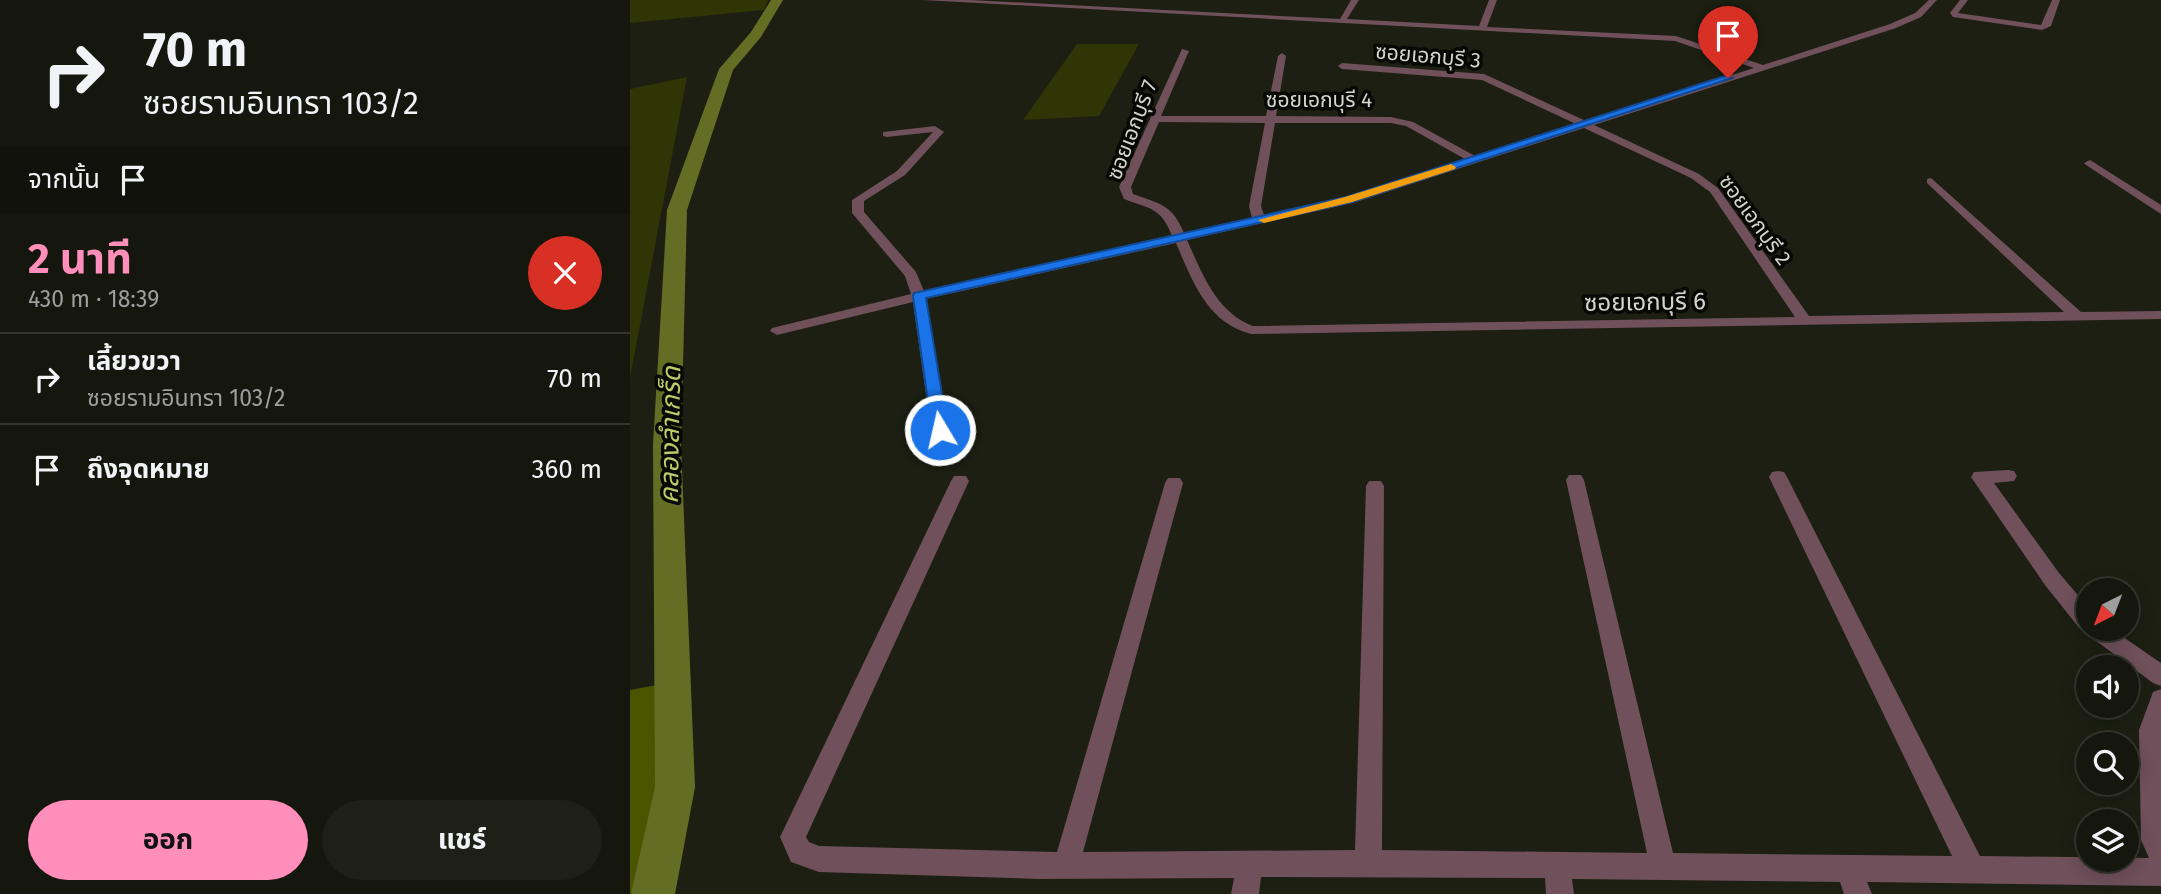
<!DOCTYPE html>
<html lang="th">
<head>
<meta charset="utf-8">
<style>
	body { margin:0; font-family:"Fira Sans","Noto Sans Thai",sans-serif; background:#1e2017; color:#f1f3f6; height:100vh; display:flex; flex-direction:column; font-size:26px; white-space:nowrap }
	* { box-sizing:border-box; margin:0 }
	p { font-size:23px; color:#9d9f9e }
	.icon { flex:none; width:38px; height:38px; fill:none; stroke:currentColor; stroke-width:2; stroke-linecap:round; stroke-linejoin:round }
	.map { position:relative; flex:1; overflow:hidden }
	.side { display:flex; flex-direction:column; background:#15170e; width:630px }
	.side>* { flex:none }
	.top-card { background:#15170e; color:#f1f3f6; overflow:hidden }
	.needle { width:46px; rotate:222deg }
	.fabs { position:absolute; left:1446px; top:578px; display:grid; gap:14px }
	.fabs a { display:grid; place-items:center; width:63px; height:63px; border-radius:50%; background:#15170e; box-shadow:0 4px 18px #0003,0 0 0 2px #34362e; font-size:35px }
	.pin { position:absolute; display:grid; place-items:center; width:60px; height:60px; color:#fff; margin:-72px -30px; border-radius:50% 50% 50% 0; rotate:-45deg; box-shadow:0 0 7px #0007 }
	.pin .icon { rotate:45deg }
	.me { position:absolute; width:77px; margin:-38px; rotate:351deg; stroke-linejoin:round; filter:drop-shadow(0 0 5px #0008) }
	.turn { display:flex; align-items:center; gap:24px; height:147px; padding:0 28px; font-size:32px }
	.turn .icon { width:91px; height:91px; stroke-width:2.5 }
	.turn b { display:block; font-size:49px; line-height:60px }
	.then { display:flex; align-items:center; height:66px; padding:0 28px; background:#0003; gap:14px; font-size:26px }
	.round { display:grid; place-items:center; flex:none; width:74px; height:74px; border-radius:37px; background:#1e2017 }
	.summary { display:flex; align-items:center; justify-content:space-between; height:119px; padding:0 28px }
	h1 { font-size:42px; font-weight:700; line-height:52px; color:#ff8eba }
	.button { display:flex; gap:14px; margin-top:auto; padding:14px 28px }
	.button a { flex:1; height:80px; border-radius:42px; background:#ff8eba; color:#111; font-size:28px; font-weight:700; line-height:80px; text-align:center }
	.button a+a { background:#1e2017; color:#f1f3f6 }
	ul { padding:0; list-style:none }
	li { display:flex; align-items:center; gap:21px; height:91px; padding:0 28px; border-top:2px solid #34362e }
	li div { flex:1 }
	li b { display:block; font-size:26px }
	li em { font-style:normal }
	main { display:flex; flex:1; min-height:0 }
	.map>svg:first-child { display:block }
</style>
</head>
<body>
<main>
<section class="side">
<div class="top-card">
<div class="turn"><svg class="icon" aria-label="right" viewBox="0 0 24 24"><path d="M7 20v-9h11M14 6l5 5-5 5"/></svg><div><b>70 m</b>ซอยรามอินทรา 103/2</div></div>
<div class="then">จากนั้น<svg class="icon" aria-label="arrive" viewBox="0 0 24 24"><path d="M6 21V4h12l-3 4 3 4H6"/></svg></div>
</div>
<div class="summary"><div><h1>2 นาที</h1><p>430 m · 18:39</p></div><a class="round" style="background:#d93025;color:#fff"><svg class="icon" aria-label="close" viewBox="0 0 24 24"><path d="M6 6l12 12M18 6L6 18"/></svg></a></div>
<ul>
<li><svg class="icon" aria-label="right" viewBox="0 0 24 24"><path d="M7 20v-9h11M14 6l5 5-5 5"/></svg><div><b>เลี้ยวขวา</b><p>ซอยรามอินทรา 103/2</p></div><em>70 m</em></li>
<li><svg class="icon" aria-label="arrive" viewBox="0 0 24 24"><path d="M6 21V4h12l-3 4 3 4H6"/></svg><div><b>ถึงจุดหมาย</b></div><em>360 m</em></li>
</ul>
<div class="button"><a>ออก</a><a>แชร์</a></div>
</section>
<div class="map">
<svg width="1531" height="894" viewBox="0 0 1531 894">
	<rect width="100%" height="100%" fill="#1c1f12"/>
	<!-- green -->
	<g fill="#2f3504">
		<path d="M0,0h138l-4,10 -134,13z"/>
		<path d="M447,44h62l-40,72 -76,4z"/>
		<path d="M57,77l-57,301v-289z"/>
	</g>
	<!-- forest -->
	<path fill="#4b5500" d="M32,684l-4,118 -23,92h-5v-204z"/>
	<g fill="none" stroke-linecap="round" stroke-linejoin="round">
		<!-- canal -->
		<path fill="#636e24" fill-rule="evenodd" d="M141,0h12l-22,37 -28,33 -46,140 -6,234 14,343 -20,107h-44l24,-107 -2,-343 14,-234 52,-141 32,-37z"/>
		<!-- minor -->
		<g fill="#6f505b" fill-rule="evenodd">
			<path d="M293,0h47l370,19 11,-19h8l-12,19 132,7 10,-26h8l-10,27 189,9 87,29 127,-41 25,-11 14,-13h8l-16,17 -25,11 -302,97 105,49 19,14 91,128 255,-4 -137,-129v-4l4,-1 150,134 80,-1v8l-910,15c-44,-11 -59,-54 -75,-91l-250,56 23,131 -9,6 -9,-6 -18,-128 -136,33 -7,-4 2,-3 139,-34 -6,-18 -53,-63v-13l45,-29 36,-39 -46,5 -4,-1v-4l52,-6 9,6 -39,43 -41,26v11l52,60 8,19 248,-55c-11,-29 -22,-27 -48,-37l-5,-12 63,-138 7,2 -28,65h105l12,-60 4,-3 4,3 -10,60 115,1 22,5 62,34 101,-32 -94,-44 -140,-11 -4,-3 4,-3 142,11 102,47 168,-53 -79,-27zM529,122l106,1 -16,83 3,12 -68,15c-12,-29 -24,-29 -51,-39l-2,-7zM645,123h116l15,3 59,33 -119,38 -82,18 -3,-9zM954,128l107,50 19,14 85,125 -542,9c-37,-14 -51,-53 -66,-86l166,-37z"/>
			<path d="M1330,0h8l-10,13 83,12 11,-25h8l-9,26 -9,4 -89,-13 -3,-4z"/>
			<path d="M1460,160l71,45v9l-75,-49 -2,-2z"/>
			<path d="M1378,470l6,1 3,5 -3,5 -20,2 65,90 29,34v21h22l51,35v23l-8,-3 -73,-54 -35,-44 -74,-108 3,-5z"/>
			<path d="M1148,471l6,1 3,5 193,379 169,2 -8,-18 -2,-110 14,-38 8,-3v197l-294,-4 5,12h-28l-4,-12 -268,-3 2,15h-28l-1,-16 -284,-1 -2,17h-28l3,-16 -196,1 -219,-7 -28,-10 -11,-25 171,-356 3,-5h12l3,5 -163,356 3,5 10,4 238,6 108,-369 3,-5h12l3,5 -100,369 272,-2 11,-364 3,-5h12l3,5 -2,364 265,3 -81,-373 3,-5h12l3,5 89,373 279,3 -183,-379 3,-5z"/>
		</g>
	</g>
	<!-- route -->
	<path fill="#1a73e8" stroke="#114b97" stroke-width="2" d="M1095,76l7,2 -380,124 -426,96 22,132 -8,5 -8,-5 -19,-134 1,-3 432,-96z"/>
	<!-- slow -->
	<path fill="#f59e0b" d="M821,164l5,3 -1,2 -103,33 -88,21 -6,-3 87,-23z"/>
	<g text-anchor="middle" stroke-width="7" stroke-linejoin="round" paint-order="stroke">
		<!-- far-street labels -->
		<g font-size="21" fill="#d4d6ce" stroke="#070804">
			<text transform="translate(798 56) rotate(5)" y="7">ซอยเอกบุรี 3</text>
			<text x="689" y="107">ซอยเอกบุรี 4</text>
			<text transform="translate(502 130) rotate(-69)" y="7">ซอยเอกบุรี 7</text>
			<text transform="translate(1125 220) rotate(54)" y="7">ซอยเอกบุรี 2</text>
		</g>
		<!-- street labels -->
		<g font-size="24" fill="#d4d6ce" stroke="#070804">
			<text transform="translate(1015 302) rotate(-1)" y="8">ซอยเอกบุรี 6</text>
		</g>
		<!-- water labels -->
		<g font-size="26" font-style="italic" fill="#bccd67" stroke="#070804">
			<text transform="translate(40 435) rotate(-89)" y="9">คลองลำเกร็ด</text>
		</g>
	</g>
</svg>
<div class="fabs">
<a><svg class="needle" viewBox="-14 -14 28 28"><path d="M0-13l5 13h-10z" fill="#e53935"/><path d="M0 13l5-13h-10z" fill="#9d9f9e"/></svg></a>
<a><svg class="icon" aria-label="sound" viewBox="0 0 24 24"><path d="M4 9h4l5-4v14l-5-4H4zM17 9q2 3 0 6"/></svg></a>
<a><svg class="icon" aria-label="search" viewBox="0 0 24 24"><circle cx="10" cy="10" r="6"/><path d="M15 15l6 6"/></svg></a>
<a><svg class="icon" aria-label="layers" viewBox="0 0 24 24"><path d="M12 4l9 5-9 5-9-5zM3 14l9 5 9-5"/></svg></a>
</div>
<div class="pin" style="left:1098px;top:78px;background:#d93025"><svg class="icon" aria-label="arrive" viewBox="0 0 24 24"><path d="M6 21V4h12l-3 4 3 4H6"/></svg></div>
<svg class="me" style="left:310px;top:430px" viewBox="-20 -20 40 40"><circle r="17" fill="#1a73e8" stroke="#fff" stroke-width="3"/><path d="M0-11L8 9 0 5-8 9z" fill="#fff"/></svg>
</div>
</main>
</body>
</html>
